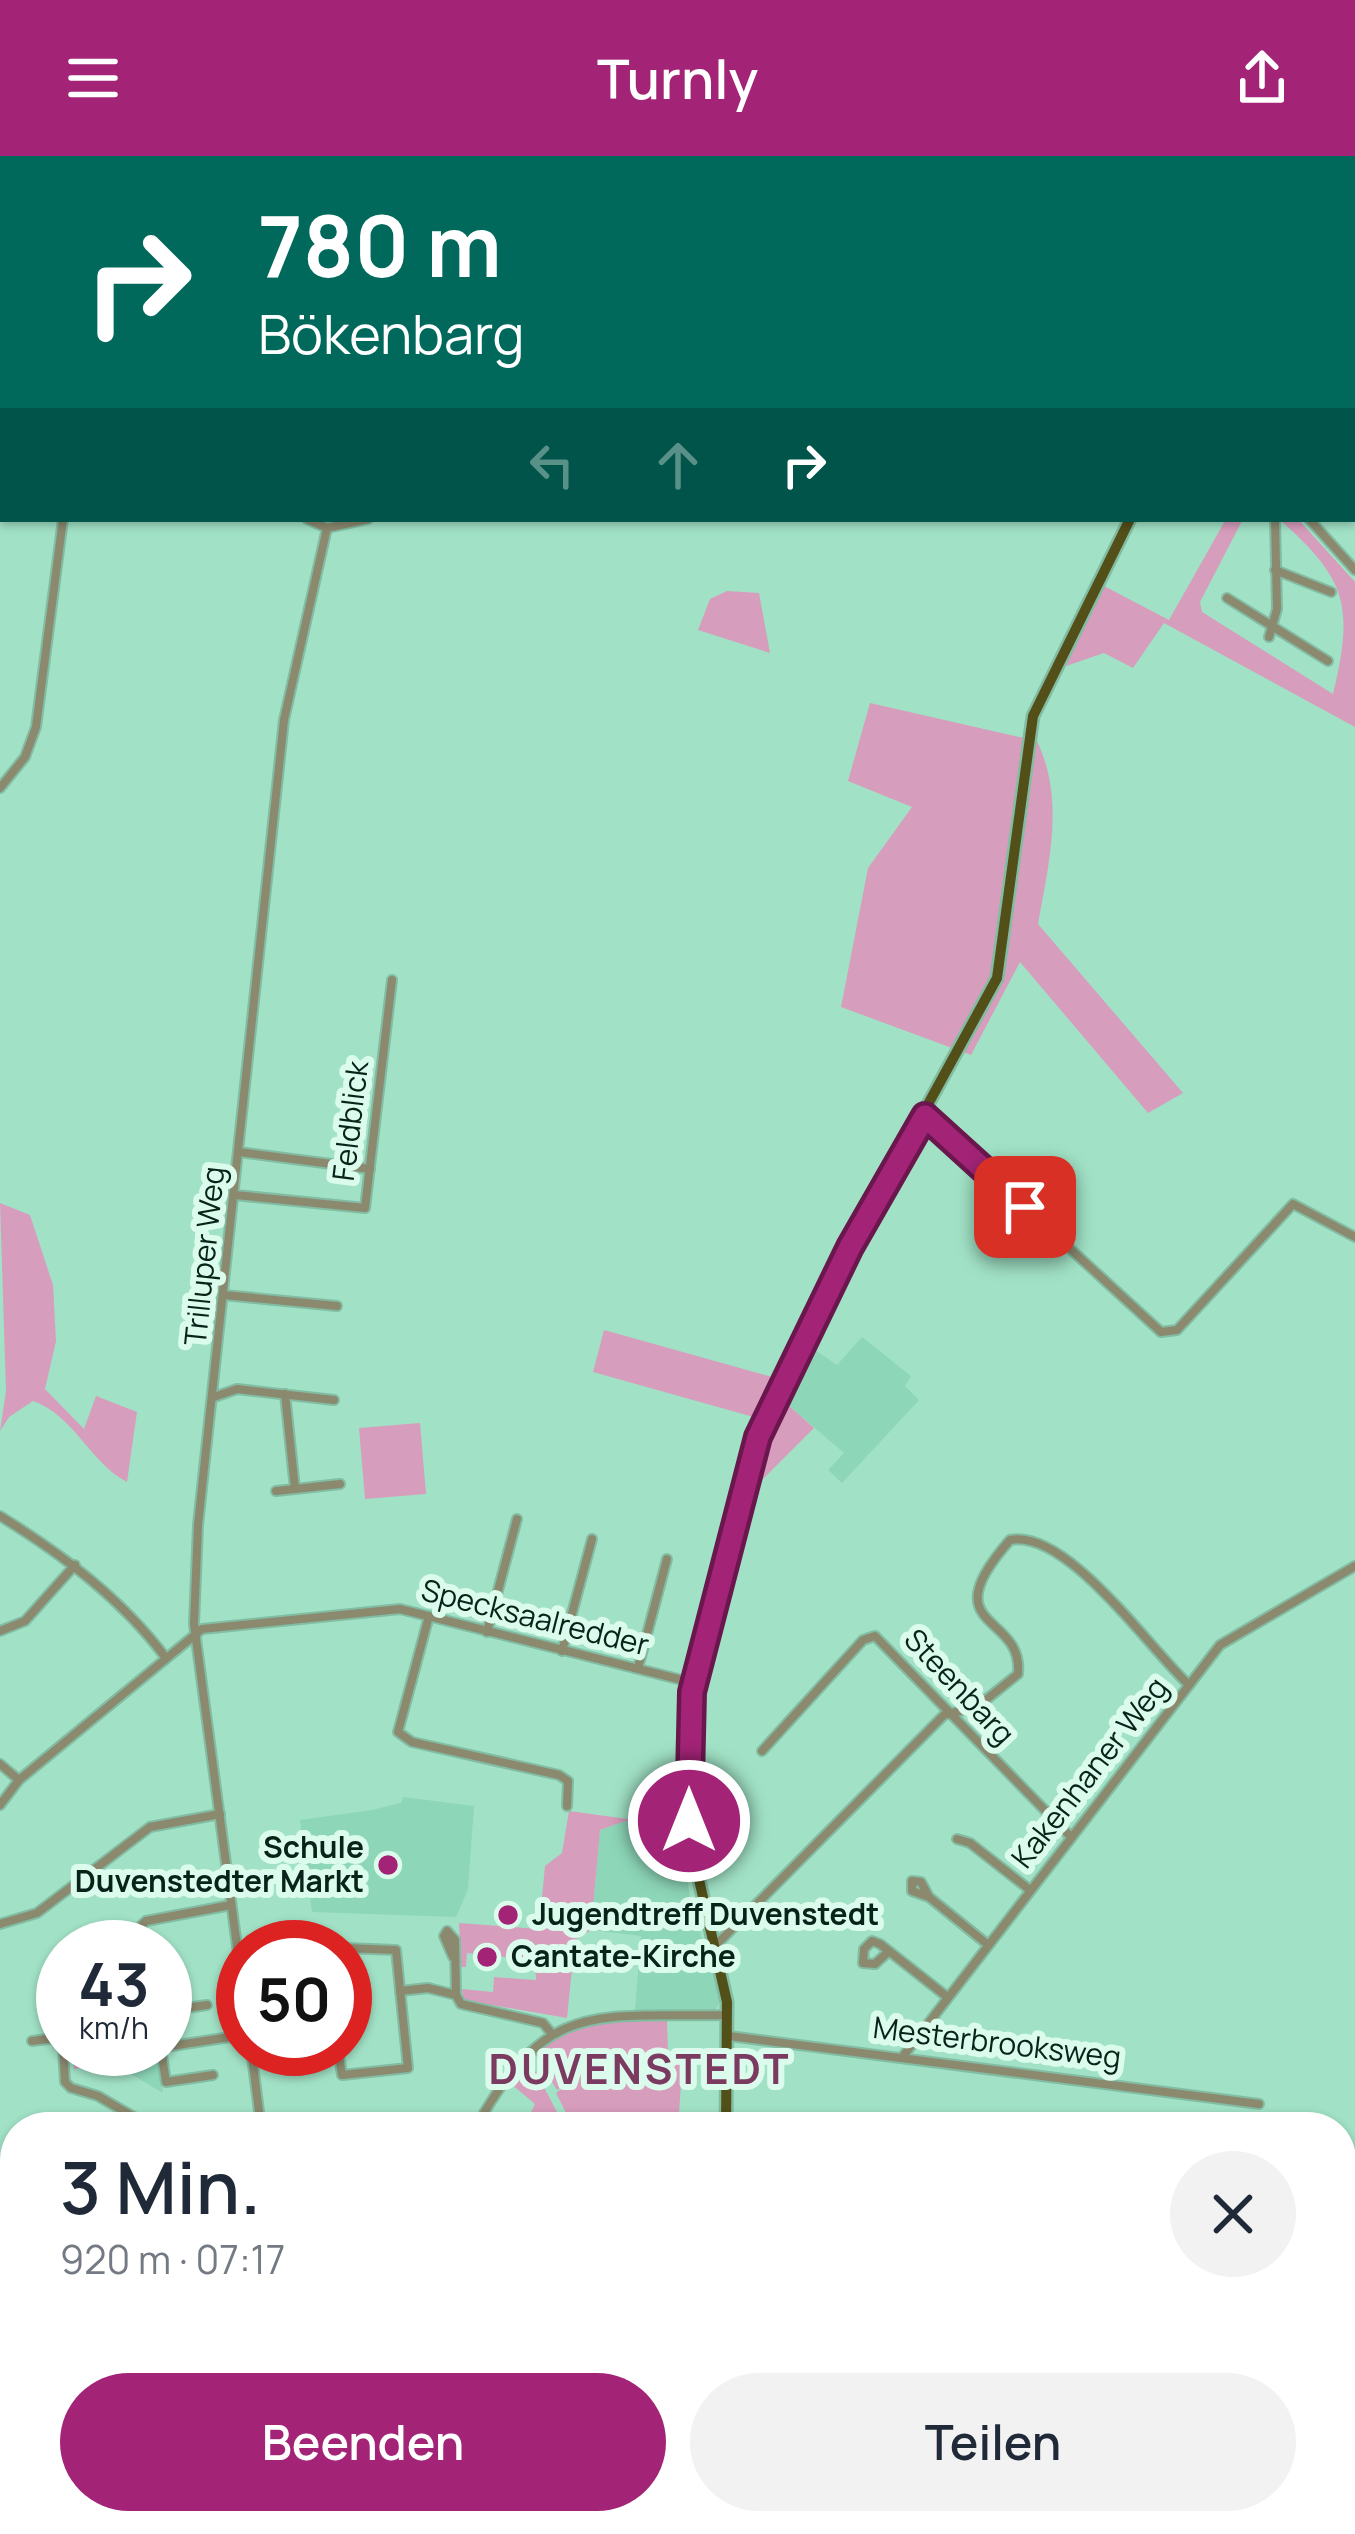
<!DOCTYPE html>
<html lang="de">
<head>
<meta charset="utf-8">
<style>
	body { margin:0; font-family:Manrope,sans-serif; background:#f2f2f3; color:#1f2937; height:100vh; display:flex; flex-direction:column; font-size:45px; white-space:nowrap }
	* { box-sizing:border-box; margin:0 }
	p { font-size:39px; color:#747a83 }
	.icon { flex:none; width:66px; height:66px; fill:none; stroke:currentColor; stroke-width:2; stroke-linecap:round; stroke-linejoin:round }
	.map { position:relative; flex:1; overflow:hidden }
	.drawer { position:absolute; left:0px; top:1956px; width:1356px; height:423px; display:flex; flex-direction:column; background:#fff; border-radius:48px 48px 0 0; box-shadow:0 3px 9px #0004 }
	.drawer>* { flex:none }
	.banner { position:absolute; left:0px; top:0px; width:1356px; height:366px; box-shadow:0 3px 9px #0004; background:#00695c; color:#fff; overflow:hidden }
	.speed { position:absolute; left:36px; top:1764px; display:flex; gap:24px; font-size:60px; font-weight:700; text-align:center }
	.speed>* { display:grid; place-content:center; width:156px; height:156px; border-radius:50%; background:#fff; box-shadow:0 3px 9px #0004; line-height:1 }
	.speed small { font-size:30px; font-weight:400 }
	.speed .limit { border:18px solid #d22; background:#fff; color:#111 }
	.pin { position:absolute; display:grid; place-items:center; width:102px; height:102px; color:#fff; margin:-51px; border-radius:24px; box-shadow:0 6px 18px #0006 }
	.me { position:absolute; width:132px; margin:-66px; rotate:0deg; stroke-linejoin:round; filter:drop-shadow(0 0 9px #0008) }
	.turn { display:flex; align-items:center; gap:42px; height:252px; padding:0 60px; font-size:54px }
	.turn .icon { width:156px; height:156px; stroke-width:2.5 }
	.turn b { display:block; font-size:84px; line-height:102px }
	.lanes { display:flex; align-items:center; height:114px; padding:0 60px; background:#0003; justify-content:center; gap:60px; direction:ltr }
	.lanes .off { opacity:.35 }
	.round { display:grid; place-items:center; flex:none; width:126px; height:126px; border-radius:63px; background:#f2f2f3 }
	.head { display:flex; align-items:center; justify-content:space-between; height:204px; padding:0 60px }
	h1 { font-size:72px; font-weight:600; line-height:90px }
	.primary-button { display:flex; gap:24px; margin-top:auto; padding:24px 60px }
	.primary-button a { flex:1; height:138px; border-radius:72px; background:#a32477; color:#fff; font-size:48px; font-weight:600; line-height:138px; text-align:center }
	.primary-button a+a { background:#f2f2f3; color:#1f2937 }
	header { display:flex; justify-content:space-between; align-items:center; height:156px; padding:0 60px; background:#a32477; color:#fff; font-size:54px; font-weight:600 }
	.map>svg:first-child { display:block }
</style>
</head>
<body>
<header><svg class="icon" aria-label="menu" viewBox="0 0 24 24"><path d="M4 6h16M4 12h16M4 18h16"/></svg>Turnly<svg class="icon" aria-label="share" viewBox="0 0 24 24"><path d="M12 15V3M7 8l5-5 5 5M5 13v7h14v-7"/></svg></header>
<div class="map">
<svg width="1355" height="2378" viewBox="0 0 1355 2378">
	<rect width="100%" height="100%" fill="#a1e2c6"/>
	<!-- built -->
	<g fill="#8dd6b8">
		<path d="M862,1181l49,39 -6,10 14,14 -77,83 -14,-13 16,-17 -58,-50 -2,-10 24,-48 29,20z"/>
		<path d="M403,1641l71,9 -6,83 -12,28 -144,-5 -12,-92 72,-10 29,-7z"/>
		<path d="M625,1665l54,5 11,72 31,103 -6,9h-80l6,-74 -50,-6 9,-100z"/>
		<path d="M121,1893l37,2 5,42 -39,-23z"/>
	</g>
	<!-- green -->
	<g fill="#d79dbc">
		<path d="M1226,363h17l-43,83 2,10 131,82c22,-91 12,-116 -54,-175h19l57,63v145l-191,-104 -31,45 -29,-15 -41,14 41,-81 65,34z"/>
		<path d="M727,435l32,2 11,60 -72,-23 12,-31z"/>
		<path d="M870,547l167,38c28,59 12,121 1,183l145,169 -35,20 -128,-151 -49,93 -130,-48 27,-139 44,-61 -64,-26z"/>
		<path d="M0,1047l30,12 23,70 3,56 -11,48 39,40 12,-33 41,16 -10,70c-37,-19 -53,-67 -94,-81l-24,16 -9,14 6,-40z"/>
		<path d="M604,1174l168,47 -15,41 -164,-46z"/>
		<path d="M786,1247l28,25 -63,63z"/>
		<path d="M420,1267l6,71 -61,5 -6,-71z"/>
		<path d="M569,1655l110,15 -54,-5 -25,9 -9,100 -16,10 -8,78 -104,-18 -1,-11 31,3 1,-15 42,3 -1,-20 -68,-7 -1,14h-5l-2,-44 80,6 6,-63 17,-13z"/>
		<path d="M603,1865h64l1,30 15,1 -4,62 -9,13h-97l-17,-34 49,-39 -48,36 -22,-36 31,-27z"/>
		<path d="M73,1893h48l2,12 -49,8z"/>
		<path d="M530,1905l35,66h-41l11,-23 -25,-21z"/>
		<path d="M0,2254l15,18v92h16l-16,14h-15z"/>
		<path d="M531,2364h107l12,14h-83z"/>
		<path d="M702,2364h197l-1,14h-177z"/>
	</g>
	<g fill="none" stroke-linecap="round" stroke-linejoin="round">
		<!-- stream -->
		<g stroke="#6e749b" stroke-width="3">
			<path d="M631,2364l9,14"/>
			<path d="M406,2378l3,-6 25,-8"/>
			<path d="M524,2378l4,-11"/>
		</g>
		<defs>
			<g id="minor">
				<path d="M547,0v3"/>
				<path d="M43,3v-3"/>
				<path d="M938,3v-3"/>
				<path d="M1353,268l2,-3"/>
				<path d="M307,363l20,9 41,-9"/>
				<path d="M1309,363l46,51"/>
				<path d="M1275,414l56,22"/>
				<path d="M1227,442l101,63"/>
				<path d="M1269,481l8,-28 -2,-90"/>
				<path d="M0,632l25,-31 11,-30 27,-208"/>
				<path d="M925,960l236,216 16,-2 116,-126 62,33"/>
				<path d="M239,996l131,17"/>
				<path d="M235,1039l130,13 27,-228"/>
				<path d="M224,1139l113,11"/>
				<path d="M285,1238l10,95 45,-5"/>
				<path d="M214,1241l23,-8 97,11"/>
				<path d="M276,1335l19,-2"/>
				<path d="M0,1360c63,39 121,82 166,142"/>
				<path d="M429,1460l-31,116 14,10 147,33 9,6 -1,25"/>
				<path d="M0,1475l25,-10 50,-56"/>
				<path d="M487,1476l30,-113"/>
				<path d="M562,1495l30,-112"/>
				<path d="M638,1512l29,-109"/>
				<path d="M762,1595l101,-111 12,-4 196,201"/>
				<path d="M0,1608l19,16"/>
				<path d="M0,1649l19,-25 183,-151 198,-20 294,74"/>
				<path d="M957,1683l13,4 60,47"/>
				<path d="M929,1741l-17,-6v-10l9,1 8,15 58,47"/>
				<path d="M0,1768l37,-11 113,-86 70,-13"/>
				<path d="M715,1790l229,-231 33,-8 41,-33c6,-62 -88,-43 -8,-134 57,-11 138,107 179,145"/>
				<path d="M119,1791l27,-26 85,-16"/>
				<path d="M326,1791h5"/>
				<path d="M888,1796l-13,12 -12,-1 1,-14 8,-8 8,3 66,52"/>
				<path d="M453,1801l-9,-21 3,-5 8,9 1,55 5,9 82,19 9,11"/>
				<path d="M243,1835l-49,-367 4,-99 86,-805 43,-192"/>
				<path d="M400,1835l28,-3 28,7"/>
				<path d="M165,1855l42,-6"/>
				<path d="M729,1880l530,68"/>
				<path d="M32,1885l31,-4v5"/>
				<path d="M165,1891l78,-12"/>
				<path d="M63,1893l2,33 6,6 27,8 53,31"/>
				<path d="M161,1893l5,33 47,-7"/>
				<path d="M251,1893l10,78"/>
				<path d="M338,1893l4,26 66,-7 -12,-118 -51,-2"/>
				<path d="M904,1899l316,-410 135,-79"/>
				<path d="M476,1971c72,-130 120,-109 250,-112"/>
				<path d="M3,2033l12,101"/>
				<path d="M695,2364l13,14"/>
			</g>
			<g id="major">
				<path d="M1300,3l1,-3"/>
				<path d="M726,1971l1,-125 -38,-166v-124l8,-43 61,-232 92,-190 147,-269 36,-262 97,-197"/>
				<path d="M516,2378l5,-14"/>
			</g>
		</defs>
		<!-- minor casing -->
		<use href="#minor" stroke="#82bca3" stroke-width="12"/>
		<!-- major casing -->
		<use href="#major" stroke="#82bca3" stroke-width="15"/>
		<!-- minor -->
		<use href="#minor" stroke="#8b8a6f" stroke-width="8"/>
		<!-- major -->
		<use href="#major" stroke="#534f18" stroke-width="10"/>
	</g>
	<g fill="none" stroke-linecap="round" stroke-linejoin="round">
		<defs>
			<path id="route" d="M689,1665l3,-129 66,-255 92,-190 75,-131 100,91"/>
		</defs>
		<!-- route casing -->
		<use href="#route" stroke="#6a174d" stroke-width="30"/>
		<!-- route -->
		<use href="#route" stroke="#a32477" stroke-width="21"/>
	</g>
	<!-- markers -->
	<g fill="#a32477" stroke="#dbfbec" stroke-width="4.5">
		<circle cx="388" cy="1709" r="12"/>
		<circle cx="508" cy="1759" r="12"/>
		<circle cx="487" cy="1801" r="12"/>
	</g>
	<g text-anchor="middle" stroke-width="12" stroke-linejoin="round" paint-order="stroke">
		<!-- street labels -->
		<g font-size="30" fill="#082319" stroke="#dbfbec">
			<text transform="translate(351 965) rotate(-83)" y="10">Feldblick</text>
			<text transform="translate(205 1100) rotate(-84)" y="10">Trilluper Weg</text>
			<text transform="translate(535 1462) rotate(14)" y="10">Specksaalredder</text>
			<text transform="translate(959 1531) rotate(47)" y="10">Steenbarg</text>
			<text transform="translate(1090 1617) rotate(-52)" y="10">Kakenhaner Weg</text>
			<text transform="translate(997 1887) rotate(7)" y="10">Mesterbrooksweg</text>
		</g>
		<!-- poi labels -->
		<g font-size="30" font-weight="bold" fill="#082319" stroke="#dbfbec" text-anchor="start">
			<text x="364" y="1702" text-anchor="end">Schule<tspan x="364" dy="34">Duvenstedter Markt</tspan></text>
			<text x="532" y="1769">Jugendtreff Duvenstedt</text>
			<text x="511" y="1811">Cantate-Kirche</text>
		</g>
		<!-- district labels -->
		<g font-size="42" font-weight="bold" letter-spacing="3" fill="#7b3b60" stroke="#dbfbec">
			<text x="640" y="1928">DUVENSTEDT</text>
		</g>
	</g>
</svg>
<div class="speed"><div>43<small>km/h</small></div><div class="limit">50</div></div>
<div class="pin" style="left:1025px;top:1051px;background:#d93025"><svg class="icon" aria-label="arrive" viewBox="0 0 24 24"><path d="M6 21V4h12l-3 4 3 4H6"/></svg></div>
<svg class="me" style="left:689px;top:1665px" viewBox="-20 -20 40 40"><circle r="17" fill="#a32477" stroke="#fff" stroke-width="3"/><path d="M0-11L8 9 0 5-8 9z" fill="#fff"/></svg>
<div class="banner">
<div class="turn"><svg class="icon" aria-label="right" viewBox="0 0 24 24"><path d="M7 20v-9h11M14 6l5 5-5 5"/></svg><div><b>780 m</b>Bökenbarg</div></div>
<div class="lanes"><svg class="icon off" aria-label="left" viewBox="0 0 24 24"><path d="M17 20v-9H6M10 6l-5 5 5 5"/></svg><svg class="icon off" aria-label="ahead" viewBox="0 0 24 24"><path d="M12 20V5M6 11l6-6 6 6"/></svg><svg class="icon" aria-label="right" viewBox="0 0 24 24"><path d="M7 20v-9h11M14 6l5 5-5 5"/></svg></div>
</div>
<section class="drawer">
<div class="head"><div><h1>3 Min.</h1><p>920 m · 07:17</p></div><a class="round"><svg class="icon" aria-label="close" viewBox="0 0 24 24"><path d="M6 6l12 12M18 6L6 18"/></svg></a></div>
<div class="primary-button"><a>Beenden</a><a>Teilen</a></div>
</section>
</div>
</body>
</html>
